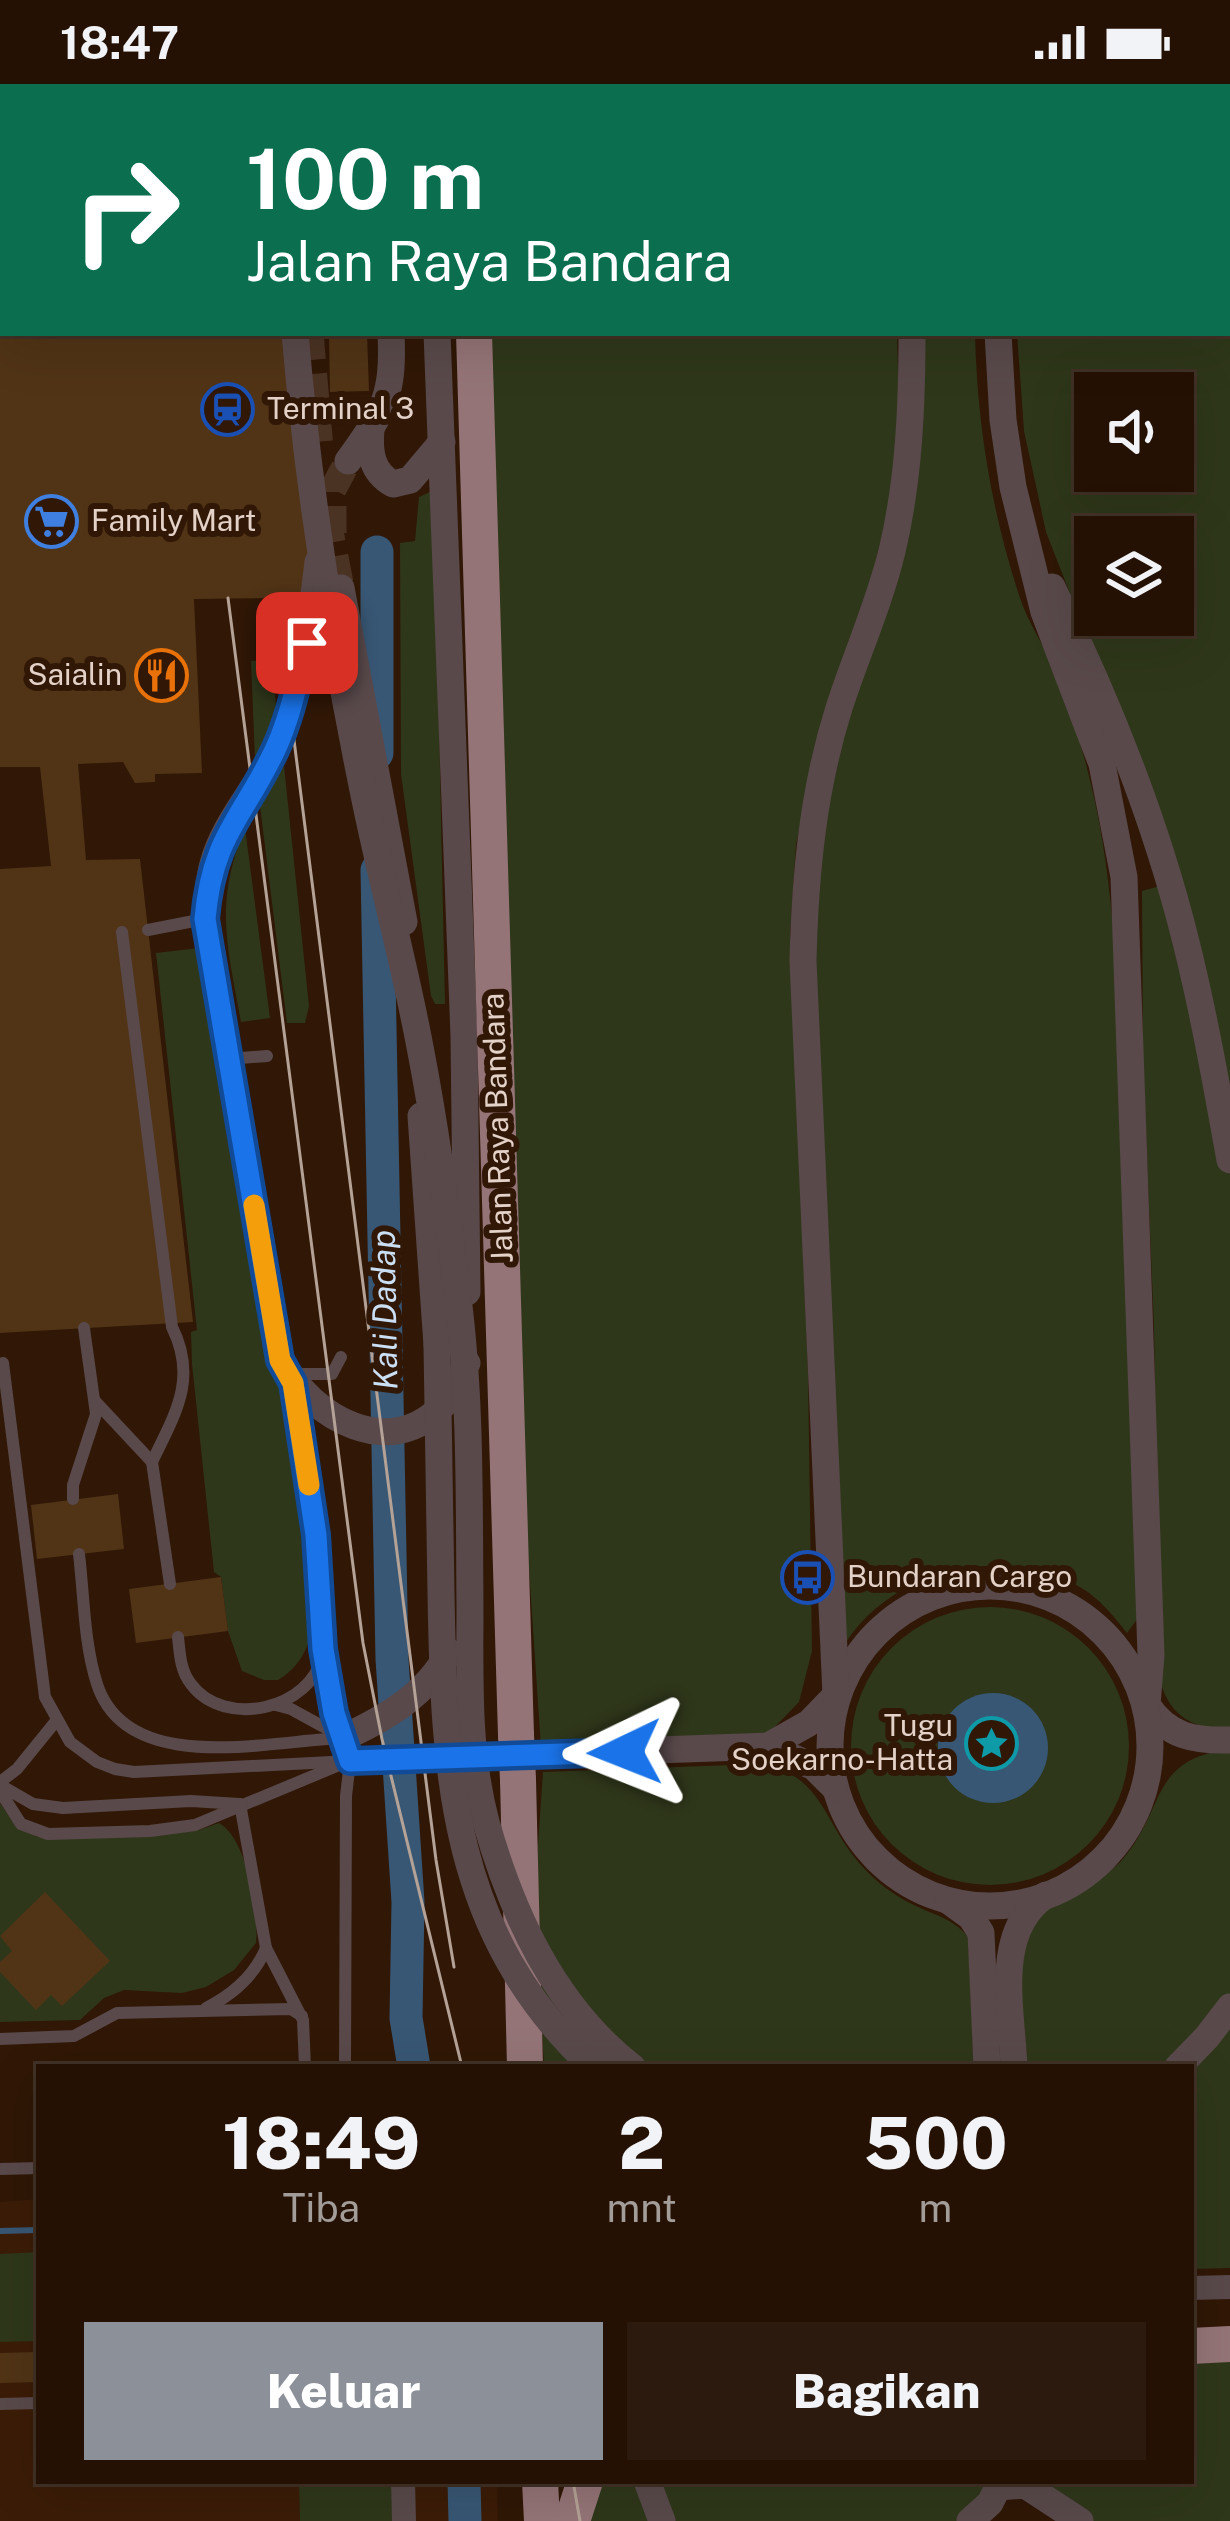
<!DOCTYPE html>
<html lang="id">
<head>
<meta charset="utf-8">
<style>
	body { margin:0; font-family:"Public Sans",sans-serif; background:#2c1a0e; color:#f1f3f6; height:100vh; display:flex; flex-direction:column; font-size:45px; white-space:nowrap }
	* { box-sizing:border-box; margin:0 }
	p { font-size:39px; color:#a39d9a }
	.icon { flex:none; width:66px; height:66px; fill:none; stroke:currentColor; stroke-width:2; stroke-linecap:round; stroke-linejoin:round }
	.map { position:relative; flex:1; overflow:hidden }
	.panel { position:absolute; left:36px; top:1980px; width:1158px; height:420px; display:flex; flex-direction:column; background:#241104; border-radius:0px; box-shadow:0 12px 48px #0002,0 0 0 3px #413126 }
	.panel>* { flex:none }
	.hud { position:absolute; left:0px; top:0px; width:1230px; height:252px; box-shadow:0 12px 48px #0002,0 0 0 3px #413126; background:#0b6e4f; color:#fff; overflow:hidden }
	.fabs { position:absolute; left:1074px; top:288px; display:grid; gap:24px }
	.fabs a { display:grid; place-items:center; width:120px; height:120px; border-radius:0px; background:#241104; box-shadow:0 12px 48px #0002,0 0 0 3px #413126; font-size:60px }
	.pin { position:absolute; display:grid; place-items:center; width:102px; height:102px; color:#fff; margin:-51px; border-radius:24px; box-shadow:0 6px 18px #0006 }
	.me { position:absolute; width:132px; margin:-66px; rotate:268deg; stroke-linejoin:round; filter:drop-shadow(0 0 9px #0008) }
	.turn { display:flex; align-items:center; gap:42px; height:252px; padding:0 48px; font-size:54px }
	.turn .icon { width:156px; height:156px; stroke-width:2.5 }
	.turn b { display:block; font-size:84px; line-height:102px }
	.eta { display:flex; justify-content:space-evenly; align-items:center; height:204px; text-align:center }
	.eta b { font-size:72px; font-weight:800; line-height:84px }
	.action { display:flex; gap:24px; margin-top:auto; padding:24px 48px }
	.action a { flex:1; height:138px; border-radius:0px; background:#8c9099; color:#fff; font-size:48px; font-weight:800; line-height:138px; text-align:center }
	.action a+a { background:#2c1a0e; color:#f1f3f6 }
	.status { display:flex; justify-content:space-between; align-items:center; height:84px; padding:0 60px; background:#241104; direction:ltr }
	.status svg { height:33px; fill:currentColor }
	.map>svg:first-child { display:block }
</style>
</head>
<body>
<div class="status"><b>18:47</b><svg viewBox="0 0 49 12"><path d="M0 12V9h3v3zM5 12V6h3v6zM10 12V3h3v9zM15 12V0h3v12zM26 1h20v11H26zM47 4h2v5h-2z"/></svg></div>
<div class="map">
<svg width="1230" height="2437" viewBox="0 0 1230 2437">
	<rect width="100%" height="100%" fill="#301706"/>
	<!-- built -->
	<path fill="#3b1c07" d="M39,2115v282h458l1,40h-498v-319z"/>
	<!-- green -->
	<g fill="#2f371a" fill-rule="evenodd">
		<path d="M1004,0h226v1648c-36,-5 -59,-13 -70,-51l-6,-353 -11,-269 -1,-168 40,-11 -136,-348 -22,-101 -7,-98h210v-246zM1095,309h78v78h-78zM1095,453h78v78h-78z"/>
		<path d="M487,249h410l2,73 -9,98 -19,75 -56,172 -19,94 -6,89 18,439 4,278 -13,51 -31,32 -227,14 -20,-300z"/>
		<path d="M918,249h57c2,90 16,176 44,262 9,29 28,54 39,83 33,87 47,158 55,250l25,690 -11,15c-15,-19 -32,-40 -55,-50 -78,-37 -178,-13 -226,59l-33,-703 17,-159 52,-174z"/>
		<path d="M434,406l11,514h-10l-4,-8 -30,-222 -1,-231 15,-2 4,-44z"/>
		<path d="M272,576l5,58 -22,42 -4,-99z"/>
		<path d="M284,682l25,240 -4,17h-18l-27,-217z"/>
		<path d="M245,744l25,190 -29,4c-14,-78 -27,-118 4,-194z"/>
		<path d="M199,864l112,614c4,43 10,92 -33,118h-14l-22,-9 -14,-40 -7,-54 -7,-5 -22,-208 -1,-32 6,-2 -41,-377z"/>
		<circle cx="990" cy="1662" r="139"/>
		<path d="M1230,1665v519l-39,1v-202h-164c0,-38 -13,-94 -3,-129 9,-34 72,-49 98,-78 45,-52 26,-100 108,-111z"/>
		<path d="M759,1680c63,9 64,58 101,100 15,17 33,31 52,40 21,11 41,14 56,33l6,130h-430l-9,-179 8,-116z"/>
		<path d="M0,1719l16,23 22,11 34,2 127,-9 20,-7c28,15 40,90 37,120l-22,27 -28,17 -24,6 -58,-3 -20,8 -24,22 -80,2z"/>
		<path d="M39,2168v89l-39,1v-88z"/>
		<path d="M1191,2273l39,1v163h-141l-37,-31 -2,-9h141z"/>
		<path d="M299,2397h97l1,40h-97z"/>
		<path d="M598,2397h42l12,40h-68z"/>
		<path d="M656,2397h333l-5,13 -24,27h-286z"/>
	</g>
	<!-- water -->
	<circle fill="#385774" cx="993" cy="1664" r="55"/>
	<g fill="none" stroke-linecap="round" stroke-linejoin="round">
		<!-- stream -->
		<path stroke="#385774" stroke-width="6" d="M0,2147l39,-1"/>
		<!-- river -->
		<g stroke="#385774" stroke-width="33">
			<path d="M377,468v201"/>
			<path d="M377,786l15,789 16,243 -2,116 8,49"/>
			<path d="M464,2397l1,40"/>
		</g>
	</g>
	<!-- building -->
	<g fill="#513416">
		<path d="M0,249h304l22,275h-46l-1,-10 -85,1 8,174 -47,1v8l-20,1 -12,-21 -45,2 8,96 54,-1 53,463 -193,11v-464l51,-3 -11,-99h-40z"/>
		<path d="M329,249h38l2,58 -39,1z"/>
		<path d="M118,1410l6,55 -87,10 -6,-54z"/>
		<path d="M221,1493l7,54 -92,12 -7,-54z"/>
		<path d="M45,1808l65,69 -48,45 -11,-11 -15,15 -36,-38v-10l12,-11 -12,-15z"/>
		<path d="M39,2268v30l-39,1v-30z"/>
	</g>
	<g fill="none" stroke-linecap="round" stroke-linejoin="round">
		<!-- tertiary-tunnel -->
		<g stroke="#4b3323" stroke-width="27" stroke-dasharray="27 14" stroke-linecap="butt">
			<path d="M295,0v3"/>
			<path d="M310,249l10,115"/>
			<path d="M327,432l14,72"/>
			<path d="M333,449v-44l15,-28"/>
		</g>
		<!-- service -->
		<g stroke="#59494b" stroke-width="12">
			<path d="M148,846l56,-11"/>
			<path d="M122,848l50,395c26,52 3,87 -20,135"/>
			<path d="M228,975l39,-3"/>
			<path d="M3,1279l42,334 25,45 27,20 18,7 19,3 216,-11"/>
			<path d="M295,1290h37l9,-17"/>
			<path d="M294,1305l22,146 7,114 19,87"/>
			<path d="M95,1317l57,61 18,122"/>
			<path d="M73,1415v-14l23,-71 -12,-86"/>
			<path d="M79,1470c5,42 5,90 18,130 30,93 172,57 245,54"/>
			<path d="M178,1553c2,17 2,33 13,47 33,45 121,26 131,-29"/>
			<path d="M276,1621l15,4 51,28"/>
			<path d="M0,1698l17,-13 39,-48"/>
			<path d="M0,1701l33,19 30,4 128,-7 48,3"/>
			<path d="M0,1707l21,33 27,10 102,-3 45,-6 149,-62"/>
			<path d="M240,1720l26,144 37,72 2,47"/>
			<path d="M206,1924c26,-13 49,-33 60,-60"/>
			<path d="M0,1955l74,-3 43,-23 174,-4 11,7"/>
			<path d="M345,1983l1,-271 4,-34"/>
			<path d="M0,2085l39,-1"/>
			<path d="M0,2320l39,-1"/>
		</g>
		<!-- minor -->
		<g stroke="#59494b" stroke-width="24">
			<path d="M1191,2204l39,-1"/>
			<path d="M403,2397l1,40"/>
		</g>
		<!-- tertiary -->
		<g stroke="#59494b" stroke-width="27">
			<path d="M280,0v3"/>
			<path d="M383,0v3"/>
			<path d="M426,0v3"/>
			<path d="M903,0v3"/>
			<path d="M985,0v3"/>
			<path d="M437,249l27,703 3,256"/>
			<path d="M998,249l5,87 10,67 31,125 58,152 22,113 27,778 -4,50c21,32 48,36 83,35"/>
			<path d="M371,345c-2,22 0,43 22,55l17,-4 32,-38"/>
			<path d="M348,377c36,-50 46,-65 43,-128"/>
			<path d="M318,478c-7,61 -16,123 -40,180 -17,43 -53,77 -65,122 -5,18 -6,37 -8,55l76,441c30,58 110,103 163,44 11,-11 17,-27 23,-41"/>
			<path d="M1052,503c55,112 104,234 134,355 18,72 31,146 44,218"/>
			<path d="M341,504l63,334"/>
			<path d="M421,1032l16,229"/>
			<circle cx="990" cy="1662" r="160"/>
			<path d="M449,1568c-23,43 -63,66 -106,86l7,23 418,-15 41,-23 27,-28"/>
			<path d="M836,1611l-33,-734c2,-86 10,-171 36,-253 17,-53 40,-103 53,-157 17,-71 20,-145 20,-218"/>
			<path d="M768,1662l46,21 20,20"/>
			<path d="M949,1817l22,16 10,16 6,134"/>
			<path d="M1014,1983c-2,-56 -22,-136 32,-172"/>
			<path d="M1178,1983l29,-30 23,-30"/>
			<path d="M647,2397l15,40"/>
			<path d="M998,2403l27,-2 55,36"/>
			<path d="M970,2437l20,-18 8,-16"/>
		</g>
		<!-- primary -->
		<g stroke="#947477" stroke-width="36">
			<path d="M467,0v3"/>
			<path d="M474,249l42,1402"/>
			<path d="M518,1696l7,287"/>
			<path d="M1191,2262l39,-2"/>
			<path d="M540,2397l2,40"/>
			<path d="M572,2437l13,-40"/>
		</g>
		<!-- tram -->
		<g stroke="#b5a296" stroke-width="3">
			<path d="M228,514l135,1045 19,96 80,328"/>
			<path d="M276,514l160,1262 18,107"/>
			<path d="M573,2397l7,40"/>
		</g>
		<!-- tertiary-bridge -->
		<g stroke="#59494b" stroke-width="27">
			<path d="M295,249c13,154 37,306 68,457 17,86 41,171 57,257 16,82 27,167 38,251 13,102 11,205 12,307 0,73 -3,146 16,217 26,92 68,184 146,245"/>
			<path d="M437,1261c1,83 3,166 4,248 3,181 10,342 152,474"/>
		</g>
		<!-- primary-bridge -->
		<path stroke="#947477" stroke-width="36" d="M516,1651l2,45"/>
	</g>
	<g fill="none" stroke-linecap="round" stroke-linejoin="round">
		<defs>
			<path id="route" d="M307,559c-9,35 -16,73 -32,107 -32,68 -63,86 -70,169l75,441 13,23 23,152 7,114 11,64 16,48 275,-9"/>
		</defs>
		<!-- route casing -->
		<use href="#route" stroke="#114b97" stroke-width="30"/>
		<!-- route -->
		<use href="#route" stroke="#1a73e8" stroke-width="21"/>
		<!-- slow -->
		<path stroke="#f59e0b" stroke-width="21" d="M254,1121l26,155 13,23 16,102"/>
	</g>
	<!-- icons -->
	<defs>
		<symbol id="station-ring" viewBox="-11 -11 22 22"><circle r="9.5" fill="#301706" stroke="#1a4fb4" stroke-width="1.5"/><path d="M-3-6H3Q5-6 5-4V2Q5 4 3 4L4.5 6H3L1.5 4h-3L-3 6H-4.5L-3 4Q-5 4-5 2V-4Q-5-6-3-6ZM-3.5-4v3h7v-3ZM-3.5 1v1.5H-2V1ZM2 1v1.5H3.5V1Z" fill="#1a4fb4"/></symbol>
		<symbol id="supermarket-ring" viewBox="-11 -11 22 22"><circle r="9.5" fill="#301706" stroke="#3f7fe0" stroke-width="1.5"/><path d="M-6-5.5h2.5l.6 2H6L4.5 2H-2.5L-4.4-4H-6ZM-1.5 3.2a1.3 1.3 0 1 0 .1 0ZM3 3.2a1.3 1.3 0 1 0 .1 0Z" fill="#3f7fe0"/></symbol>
		<symbol id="restaurant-ring" viewBox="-11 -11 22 22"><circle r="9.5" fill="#301706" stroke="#e8710a" stroke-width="1.5"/><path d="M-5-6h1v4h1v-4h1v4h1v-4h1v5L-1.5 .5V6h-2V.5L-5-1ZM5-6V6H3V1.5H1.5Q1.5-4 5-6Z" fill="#e8710a"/></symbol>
		<symbol id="bus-ring" viewBox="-11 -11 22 22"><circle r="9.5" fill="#301706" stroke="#1a4fb4" stroke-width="1.5"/><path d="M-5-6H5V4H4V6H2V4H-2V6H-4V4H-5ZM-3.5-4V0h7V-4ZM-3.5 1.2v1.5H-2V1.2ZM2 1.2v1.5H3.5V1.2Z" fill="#1a4fb4"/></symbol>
		<symbol id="sight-ring" viewBox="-11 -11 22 22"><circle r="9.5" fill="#301706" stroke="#0f9aa8" stroke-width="1.5"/><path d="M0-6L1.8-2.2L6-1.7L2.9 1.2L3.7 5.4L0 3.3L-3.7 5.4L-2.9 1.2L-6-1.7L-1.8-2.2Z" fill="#0f9aa8"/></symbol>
	</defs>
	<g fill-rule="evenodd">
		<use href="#station-ring" x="198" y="296" width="59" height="59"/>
		<use href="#supermarket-ring" x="22" y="408" width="59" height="59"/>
		<use href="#restaurant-ring" x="132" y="562" width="59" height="59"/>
		<use href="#bus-ring" x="778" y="1464" width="59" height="59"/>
		<use href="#sight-ring" x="962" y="1630" width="59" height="59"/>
	</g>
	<g text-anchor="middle" stroke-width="12" stroke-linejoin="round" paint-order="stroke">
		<!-- poi labels -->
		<g font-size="30" fill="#e4d2c8" stroke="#301706" text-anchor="start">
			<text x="267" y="335">Terminal 3</text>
			<text x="91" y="447">Family Mart</text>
			<text x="122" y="601" text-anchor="end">Saialin</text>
			<text x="847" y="1503">Bundaran Cargo</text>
			<text x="953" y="1652" text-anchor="end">Tugu<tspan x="953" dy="34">Soekarno-Hatta</tspan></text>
		</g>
		<!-- street labels -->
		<g font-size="30" fill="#e4d2c8" stroke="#301706">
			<text transform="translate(498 1044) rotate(-92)" y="10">Jalan Raya Bandara</text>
		</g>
		<!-- water labels -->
		<g font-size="33" font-style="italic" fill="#cbdff4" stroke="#301706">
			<text transform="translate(384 1226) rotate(-91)" y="12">Kali Dadap</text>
		</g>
	</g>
</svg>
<div class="fabs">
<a><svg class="icon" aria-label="sound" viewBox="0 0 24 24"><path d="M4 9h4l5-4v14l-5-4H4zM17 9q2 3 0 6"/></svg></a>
<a><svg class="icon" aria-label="layers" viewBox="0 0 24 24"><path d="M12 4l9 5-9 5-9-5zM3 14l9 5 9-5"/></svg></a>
</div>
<div class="pin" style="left:307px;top:559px;background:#d93025"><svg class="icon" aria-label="arrive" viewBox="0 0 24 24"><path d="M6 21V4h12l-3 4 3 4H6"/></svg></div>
<svg class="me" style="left:625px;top:1668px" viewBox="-20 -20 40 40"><path d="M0-17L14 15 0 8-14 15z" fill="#1a73e8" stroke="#fff" stroke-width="4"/></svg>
<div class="hud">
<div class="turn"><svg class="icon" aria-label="right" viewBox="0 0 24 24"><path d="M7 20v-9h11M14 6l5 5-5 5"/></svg><div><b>100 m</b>Jalan Raya Bandara</div></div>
</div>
<section class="panel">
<div class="eta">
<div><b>18:49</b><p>Tiba</p></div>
<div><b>2</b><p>mnt</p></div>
<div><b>500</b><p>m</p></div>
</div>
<div class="action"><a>Keluar</a><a>Bagikan</a></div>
</section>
</div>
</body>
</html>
